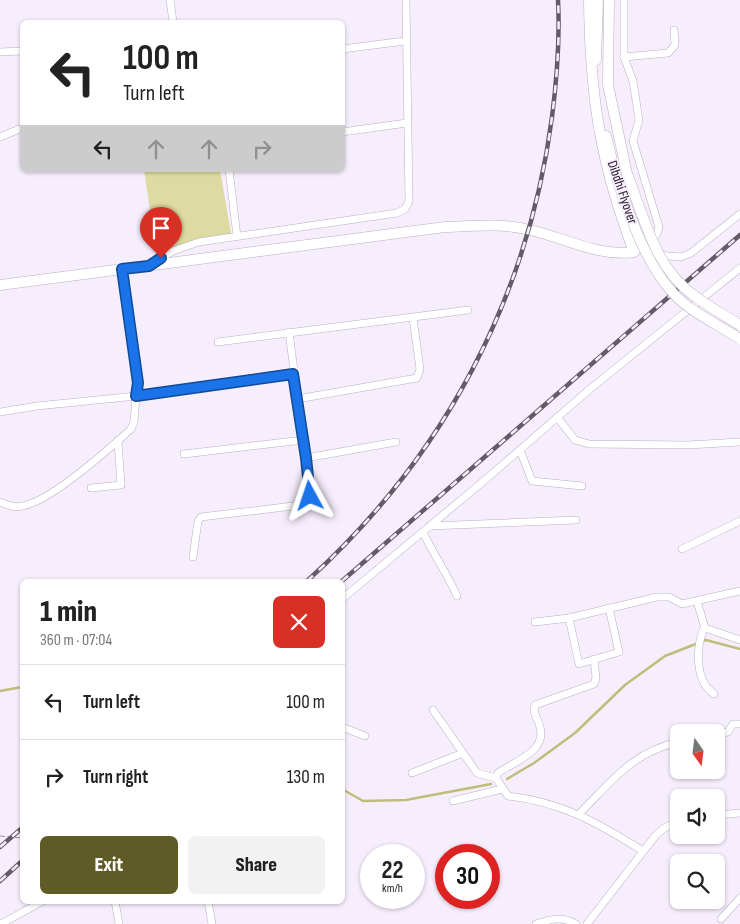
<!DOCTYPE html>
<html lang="en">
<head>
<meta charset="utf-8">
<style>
	body { margin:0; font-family:"Sofia Sans Condensed",sans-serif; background:#f2f2f2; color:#222; height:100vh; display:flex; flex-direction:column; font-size:19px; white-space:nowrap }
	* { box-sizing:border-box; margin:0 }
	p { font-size:16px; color:#767676 }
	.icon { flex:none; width:28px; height:28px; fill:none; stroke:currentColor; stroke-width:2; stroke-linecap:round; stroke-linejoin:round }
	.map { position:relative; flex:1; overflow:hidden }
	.drawer { position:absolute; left:20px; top:579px; width:325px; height:325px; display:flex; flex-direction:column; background:#fff; border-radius:8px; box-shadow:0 1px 4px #0004 }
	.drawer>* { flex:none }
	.banner { position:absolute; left:20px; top:20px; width:325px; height:152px; border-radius:8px; box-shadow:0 1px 4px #0004; background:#fff; color:#222; overflow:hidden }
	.needle { width:32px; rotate:166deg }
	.fabs { position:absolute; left:670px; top:724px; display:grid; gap:10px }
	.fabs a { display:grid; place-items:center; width:55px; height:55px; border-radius:8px; background:#fff; box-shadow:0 1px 4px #0004; font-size:25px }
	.speed { position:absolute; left:360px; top:844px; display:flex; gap:10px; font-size:25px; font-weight:700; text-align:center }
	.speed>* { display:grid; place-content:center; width:65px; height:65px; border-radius:50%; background:#fff; box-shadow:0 1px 4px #0004; line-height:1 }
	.speed small { font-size:12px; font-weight:400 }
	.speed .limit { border:8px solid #d22; background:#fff; color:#111 }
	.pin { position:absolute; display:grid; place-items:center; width:42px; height:42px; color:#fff; margin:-51px -21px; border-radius:50% 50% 50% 0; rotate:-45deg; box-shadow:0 0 5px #0007 }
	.pin .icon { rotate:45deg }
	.me { position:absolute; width:55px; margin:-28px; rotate:355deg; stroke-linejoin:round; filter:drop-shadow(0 0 4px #0008) }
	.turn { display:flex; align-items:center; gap:18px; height:105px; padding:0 20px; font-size:22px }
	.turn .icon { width:65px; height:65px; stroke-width:2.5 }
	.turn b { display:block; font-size:35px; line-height:42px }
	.lanes { display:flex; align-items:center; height:48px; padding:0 20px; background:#0003; justify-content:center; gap:25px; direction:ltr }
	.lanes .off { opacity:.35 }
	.round { display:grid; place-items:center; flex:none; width:52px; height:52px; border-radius:8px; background:#f2f2f2 }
	.summary { display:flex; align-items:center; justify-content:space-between; height:85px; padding:0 20px }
	h1 { font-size:30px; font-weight:800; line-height:38px }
	.button { display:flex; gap:10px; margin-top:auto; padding:10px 20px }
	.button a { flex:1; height:58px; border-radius:8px; background:#5e5b27; color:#fff; font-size:20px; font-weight:800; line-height:58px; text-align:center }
	.button a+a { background:#f2f2f2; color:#222 }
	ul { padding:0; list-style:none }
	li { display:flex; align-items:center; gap:15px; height:75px; padding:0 20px; border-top:1px solid #e0e0e0 }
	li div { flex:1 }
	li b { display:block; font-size:19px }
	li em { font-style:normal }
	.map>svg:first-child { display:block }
</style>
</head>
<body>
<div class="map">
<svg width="740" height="924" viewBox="0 0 740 924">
	<rect width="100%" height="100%" fill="#f7eefd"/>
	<!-- green -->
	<path fill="#dedba2" d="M144,170h76l12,69 -76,11z"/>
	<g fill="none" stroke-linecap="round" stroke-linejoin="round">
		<!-- stream -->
		<g stroke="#c0bd7c" stroke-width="2.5">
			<path d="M0,691l22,-4"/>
			<path d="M507,779l27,-16 41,-30 50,-48 40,-29 41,-16 34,9"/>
			<path d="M342,789l21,12 43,-1 85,-16"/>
		</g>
		<defs>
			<g id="street">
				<path d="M170,0l3,22"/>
				<path d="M624,0v57l9,24 6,39 -6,21 26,86c-2,13 -13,19 -25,25"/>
				<path d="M342,49l63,-8"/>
				<path d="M0,52l22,-1"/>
				<path d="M624,57l44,-4 7,-8 -1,-15"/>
				<path d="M342,132l65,-9"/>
				<path d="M0,137l22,-9"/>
				<path d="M229,170l8,66"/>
				<path d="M657,255l24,2 10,-4 49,-39"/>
				<path d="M151,264l22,-13 26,-9 198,-29 8,-4 4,-8 -3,-201"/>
				<path d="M218,342l250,-32"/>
				<path d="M297,399l120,-21 3,-9 -7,-51"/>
				<path d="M0,412l37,-6 99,-10 2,-13 -16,-114"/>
				<path d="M557,417l18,23 14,4 99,1 52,-3"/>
				<path d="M520,450l12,31 50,5"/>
				<path d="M184,454l119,-14"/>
				<path d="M306,458l90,-16"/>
				<path d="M91,488l30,-3 -3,-44"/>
				<path d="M0,502c7,3 14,6 22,4 28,-4 87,-57 109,-77l3,-7 2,-26 157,-22"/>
				<path d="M430,526l146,-6"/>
				<path d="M423,532c10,22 24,41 34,64"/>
				<path d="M682,549l58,-28"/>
				<path d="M193,557l5,-36 3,-4 92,-11 14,-5 3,-5 -21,-164"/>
				<path d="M342,599l143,-119 105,-91 150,-121"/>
				<path d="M697,601l8,27"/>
				<path d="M569,618l10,46 40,-12 -10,-44"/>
				<path d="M535,622l34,-4 88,-21h12l13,7 58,-13"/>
				<path d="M594,659l2,19 -2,6 -59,21c-3,8 3,14 5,22 7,25 -27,35 -42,46l-2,5 12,18c54,6 90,27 135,55"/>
				<path d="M714,694c-19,-13 -18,-44 -11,-64l2,-2 35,12"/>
				<path d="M433,710l44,63 19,5"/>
				<path d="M342,727l23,9"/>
				<path d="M716,734l12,-2 5,-8h7"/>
				<path d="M412,773l51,-20"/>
				<path d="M453,801l49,-12"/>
				<path d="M579,814c32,-32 53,-62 100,-72"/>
				<path d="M716,815l24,-2"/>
				<path d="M115,901l4,23"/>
				<path d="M208,901l4,23"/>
				<path d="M721,919l19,-21"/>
				<path d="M1,924l42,-23"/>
				<path d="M536,924c14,-5 26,-8 40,0"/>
				<path d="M587,924l69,-89 8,-7 15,-7"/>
			</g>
			<g id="secondary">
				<path d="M609,0l-1,85 19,89"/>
				<path d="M596,60l2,-60"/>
				<path d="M606,136l10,41"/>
				<path d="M0,285l445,-58c28,-1 58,-4 85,3 35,8 68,27 104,22 -34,-90 -44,-156 -45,-252"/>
			</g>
		</defs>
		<!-- street casing -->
		<use href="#street" stroke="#bbaec4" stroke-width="8"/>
		<!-- secondary casing -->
		<use href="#secondary" stroke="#bbaec4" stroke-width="11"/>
		<!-- path -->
		<path stroke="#978f9b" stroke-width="1" stroke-dasharray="5 2.5" stroke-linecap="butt" d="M0,836l22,2"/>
		<!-- street -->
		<use href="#street" stroke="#fff" stroke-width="7"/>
		<!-- secondary -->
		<use href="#secondary" stroke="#fff" stroke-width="10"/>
		<defs>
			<g id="rail">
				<path d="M307,581c136,-123 221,-282 245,-464 5,-39 8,-78 6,-117"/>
				<path d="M342,581l398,-346"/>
				<path d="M0,847l22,-19"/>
				<path d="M0,881l22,-20"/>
			</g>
		</defs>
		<!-- rail casing -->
		<use href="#rail" stroke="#635c66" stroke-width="4.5"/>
		<!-- rail -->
		<use href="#rail" stroke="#f7eefd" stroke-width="2.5" stroke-dasharray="8" stroke-linecap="butt"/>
		<defs>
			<g id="secondary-bridge">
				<path d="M627,174c17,42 27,92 65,120 15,12 32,21 48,31"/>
				<path d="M616,177c15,40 28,84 57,116 17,19 46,32 67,46"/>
			</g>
		</defs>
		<!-- secondary-bridge casing -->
		<use href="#secondary-bridge" stroke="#bbaec4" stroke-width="11" stroke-linecap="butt"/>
		<!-- secondary-bridge -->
		<use href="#secondary-bridge" stroke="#fff" stroke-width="10"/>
	</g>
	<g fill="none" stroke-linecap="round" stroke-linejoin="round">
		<defs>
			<path id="route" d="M161,258l-12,8 -27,3 16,114 -2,13 157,-22 13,84 4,38"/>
		</defs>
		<!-- route casing -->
		<use href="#route" stroke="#114b97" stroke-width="12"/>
		<!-- route -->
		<use href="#route" stroke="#1a73e8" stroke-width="9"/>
	</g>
	<g text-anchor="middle" stroke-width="4" stroke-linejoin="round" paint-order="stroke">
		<!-- street labels -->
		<g font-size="14" fill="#27212a" stroke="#f7eefd">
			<text transform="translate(623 192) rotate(71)" y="5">Dibdhi Flyover</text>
		</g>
	</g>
</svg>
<div class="fabs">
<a><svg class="needle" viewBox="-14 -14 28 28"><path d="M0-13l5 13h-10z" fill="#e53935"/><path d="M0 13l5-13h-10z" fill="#767676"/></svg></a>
<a><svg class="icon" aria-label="sound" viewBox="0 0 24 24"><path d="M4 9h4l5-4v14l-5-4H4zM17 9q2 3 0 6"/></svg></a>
<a><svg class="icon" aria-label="search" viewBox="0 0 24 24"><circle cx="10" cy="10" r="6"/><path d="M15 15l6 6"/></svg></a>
</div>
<div class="speed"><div>22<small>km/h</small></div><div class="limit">30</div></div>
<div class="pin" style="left:161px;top:258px;background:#d93025"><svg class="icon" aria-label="arrive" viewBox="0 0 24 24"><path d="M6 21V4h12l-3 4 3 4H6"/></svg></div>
<svg class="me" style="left:310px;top:496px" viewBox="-20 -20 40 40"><path d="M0-17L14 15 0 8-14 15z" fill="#1a73e8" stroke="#fff" stroke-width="4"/></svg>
<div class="banner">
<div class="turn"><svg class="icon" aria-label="left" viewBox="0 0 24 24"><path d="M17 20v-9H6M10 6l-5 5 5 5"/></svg><div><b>100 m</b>Turn left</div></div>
<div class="lanes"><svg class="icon" aria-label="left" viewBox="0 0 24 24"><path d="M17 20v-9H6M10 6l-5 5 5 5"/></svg><svg class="icon off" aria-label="ahead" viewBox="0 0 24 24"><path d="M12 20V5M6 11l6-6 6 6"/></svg><svg class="icon off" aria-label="ahead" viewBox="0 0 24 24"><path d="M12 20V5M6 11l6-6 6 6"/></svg><svg class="icon off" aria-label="right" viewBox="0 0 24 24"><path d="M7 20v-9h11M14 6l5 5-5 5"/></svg></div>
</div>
<section class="drawer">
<div class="summary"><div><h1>1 min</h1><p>360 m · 07:04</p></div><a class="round" style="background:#d93025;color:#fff"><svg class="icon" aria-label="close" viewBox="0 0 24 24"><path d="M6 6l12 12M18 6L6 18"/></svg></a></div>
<ul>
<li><svg class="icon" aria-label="left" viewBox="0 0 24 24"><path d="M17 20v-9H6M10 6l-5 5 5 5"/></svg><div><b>Turn left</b></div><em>100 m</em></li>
<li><svg class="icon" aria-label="right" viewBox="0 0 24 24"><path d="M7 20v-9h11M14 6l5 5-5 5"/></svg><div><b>Turn right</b></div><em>130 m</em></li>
</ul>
<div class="button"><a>Exit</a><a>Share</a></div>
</section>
</div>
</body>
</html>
